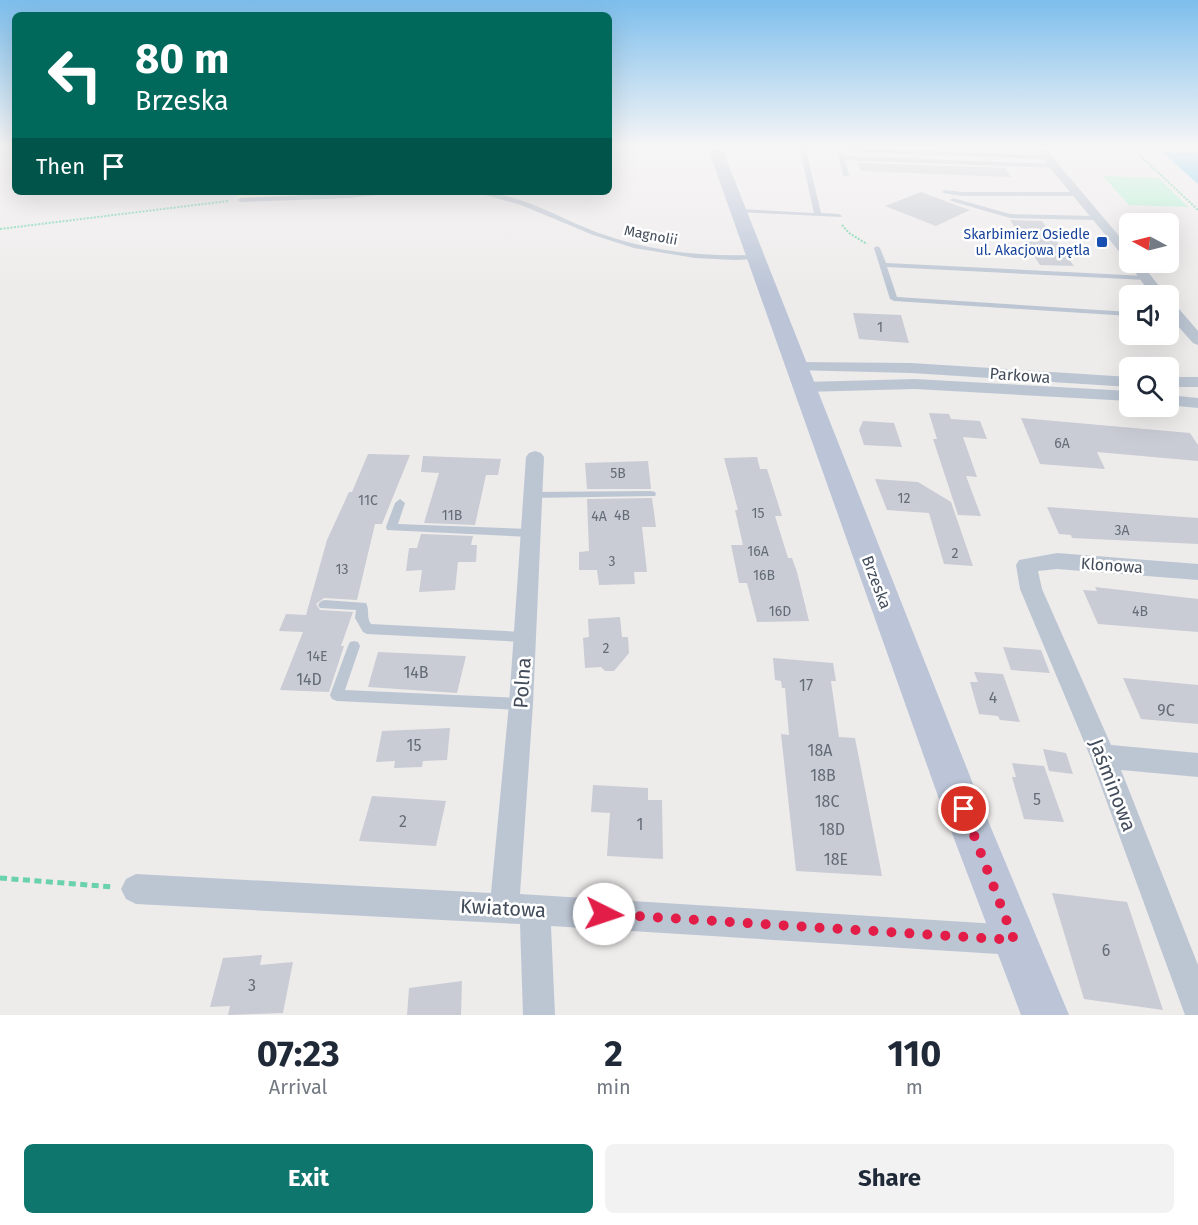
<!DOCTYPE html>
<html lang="en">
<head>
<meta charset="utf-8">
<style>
	body { margin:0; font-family:"Fira Sans",sans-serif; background:#f2f2f3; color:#1f2937; height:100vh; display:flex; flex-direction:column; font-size:22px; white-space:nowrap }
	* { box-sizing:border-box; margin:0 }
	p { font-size:20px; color:#747a83 }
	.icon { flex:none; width:33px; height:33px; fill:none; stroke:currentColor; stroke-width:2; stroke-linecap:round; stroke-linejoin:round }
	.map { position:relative; height:1015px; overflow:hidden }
	.side { display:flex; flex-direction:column; background:#fff; flex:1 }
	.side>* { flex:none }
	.top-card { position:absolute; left:12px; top:12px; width:600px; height:183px; border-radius:9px; box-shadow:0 6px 24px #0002; background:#00695c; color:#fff; overflow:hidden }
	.needle { width:39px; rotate:277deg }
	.controls { position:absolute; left:1119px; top:213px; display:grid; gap:12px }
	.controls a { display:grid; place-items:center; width:60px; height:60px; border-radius:9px; background:#fff; box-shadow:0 6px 24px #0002; font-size:30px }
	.pin { position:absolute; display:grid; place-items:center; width:51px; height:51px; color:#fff; margin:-26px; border:3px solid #fff; border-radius:50%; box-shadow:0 2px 6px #0007 }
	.me { position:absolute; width:66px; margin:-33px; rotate:94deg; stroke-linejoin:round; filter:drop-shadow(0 0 4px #0008) }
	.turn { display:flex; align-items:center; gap:21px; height:126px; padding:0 24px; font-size:27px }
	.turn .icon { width:78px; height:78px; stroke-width:2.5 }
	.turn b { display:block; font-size:42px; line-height:51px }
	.then { display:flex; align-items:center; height:57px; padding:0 24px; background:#0003; gap:12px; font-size:22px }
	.eta { display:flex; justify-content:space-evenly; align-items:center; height:102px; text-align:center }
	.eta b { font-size:36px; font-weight:700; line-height:42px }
	.primary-button { display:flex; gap:12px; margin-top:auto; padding:12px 24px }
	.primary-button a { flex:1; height:69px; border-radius:9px; background:#0f766e; color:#fff; font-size:24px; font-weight:700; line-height:69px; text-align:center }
	.primary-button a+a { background:#f2f2f3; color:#1f2937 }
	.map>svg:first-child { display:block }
</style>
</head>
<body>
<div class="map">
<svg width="1198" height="1015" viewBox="0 0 1198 1015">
	<rect width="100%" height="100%" fill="#eeebeb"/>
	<!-- commercial -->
	<path fill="#fdf8e0" d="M240,192h134l-139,6z"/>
	<!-- green -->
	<path fill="#b3f2d2" d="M1103,176l56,2 29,29 -59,-2z"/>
	<!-- water -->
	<path fill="#7ccdf3" d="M1155,146h43v38z"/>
	<!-- building -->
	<g fill="#c9ccd4">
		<path d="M872,146h118l3,5z"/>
		<path d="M858,163l148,5 5,9 -150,-6z"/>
		<path d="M921,192l29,11 20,7 -34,16 -51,-20z"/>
		<path d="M1010,220l32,1 32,45 -34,-1z"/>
		<path d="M853,313l48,2 8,28 -50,-4z"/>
		<path d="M929,413l20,1 2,5 29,2 7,18 -24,-2 14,40 -11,-1 15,40 -23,-1 -25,-76h4z"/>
		<path d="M1021,418l169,15 8,12v16l-101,-9 8,17 -65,-5z"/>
		<path d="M863,421l31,2 8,24 -38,-2 -5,-15z"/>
		<path d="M368,454l42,1 -28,69h-7l-18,76 -33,-2 -8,6 4,6 33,2 -12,34h3l-15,46 -49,-2 23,-58 -24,-1 7,-17 20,1 21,-75 22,-48h3z"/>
		<path d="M423,456l78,3 -3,16h-12l-11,50 -51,-2 15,-50 -18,-1z"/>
		<path d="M757,457l3,12h7l15,47h-7l13,42h4l5,14 12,49 -52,1 -10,-39h-8l-8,-38h12l-8,-35h3l-14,-52z"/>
		<path d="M648,461l3,28h-64l-2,-26z"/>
		<path d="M875,479l43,3 33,20 22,64 -29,-2 -15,-51 -42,-3z"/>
		<path d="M652,498l4,29h-14l5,45h-13l1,12 -36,1 -2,-15h-18v-18l10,-1 -2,-52z"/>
		<path d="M1047,507l151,11v26l-126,-6 -1,-3 -12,-1z"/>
		<path d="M421,534l52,2 -2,9h6l-1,17h-18l-3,28 -36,2 3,-22 -16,1 3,-23h8z"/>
		<path d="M1095,587l103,12v33l-100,-8 -15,-34 14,1z"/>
		<path d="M620,617l2,20h6l1,16 -15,18h-9l-4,-4 -16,1 -2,-30 6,-1 -1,-18z"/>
		<path d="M1003,647l38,3 9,23 -39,-3z"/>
		<path d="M378,652l88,4 -9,37 -89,-6z"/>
		<path d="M773,658l60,5 3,18h-5l8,56 16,1 27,138 -86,-5 -15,-137 8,1 -4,-47h-3l-1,-7 -6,-1z"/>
		<path d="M974,672l29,2 17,48 -20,-2 -2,-4 -19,-2 -9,-32h8z"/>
		<path d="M1123,678l75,7v39l-57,-5z"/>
		<path d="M450,728l-3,32 -24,1 -1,6 -28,1 1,-7 -19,1 6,-31z"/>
		<path d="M1043,749l23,4 7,21 -24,-3z"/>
		<path d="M1012,763l32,3 20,56 -40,-3 -12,-42h4z"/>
		<path d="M593,785l55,3v12h14l1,59 -56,-3 3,-43 -19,-1z"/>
		<path d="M372,796l74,5 -10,45 -77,-5z"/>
		<path d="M1052,893l75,9 36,108 -79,-11z"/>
		<path d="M262,955l-2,10 33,-3 -10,51 -55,2 2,-9 -20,1 13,-49z"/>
		<path d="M462,981l-1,34h-54l2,-27z"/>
	</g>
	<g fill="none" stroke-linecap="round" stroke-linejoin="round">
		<!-- path-far1 -->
		<g stroke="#69d2aa" stroke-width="2" stroke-dasharray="2 1.5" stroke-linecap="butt">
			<path d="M1130,146l68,64"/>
			<path d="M842,225l7,8 18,11"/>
			<path d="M0,229l228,-28"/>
		</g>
		<!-- path -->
		<path stroke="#69d2aa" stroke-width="5" stroke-dasharray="7 4.5" stroke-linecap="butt" d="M0,878l114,9"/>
		<!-- lane -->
		<g fill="#bcc6d3" fill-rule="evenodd">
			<path d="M799,146h6l16,67 18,1 3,2 -1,1 -104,-5v-2l2,-1 75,4z"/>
			<path d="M840,147l207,9 2,1v2l-208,-8 3,5 210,8 3,2 -3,2 -209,-8 4,15 -3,2 -3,-2 -6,-23 2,-2 -2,-1z"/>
			<path d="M945,190l17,2h114l3,2 -3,2h-114l-19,-3v-2z"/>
			<path d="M370,192h20l-3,2 -38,4 -108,4 -3,-2 3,-2z"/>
			<path d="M475,192c43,0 82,25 121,40 51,19 106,25 159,23l3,2 -3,2 -20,1 -40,-2 -61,-10 -41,-13 -72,-30z"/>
			<path d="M953,198l57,16 87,2 3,2 -3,2 -87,-2 -59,-17 -1,-1z"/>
			<path d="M877,246l3,2 6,15 260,13 4,2 -4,2 -259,-13 10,30 233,15v4l-236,-15 -4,-2 -16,-51z"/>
			<path d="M651,491l4,1 1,2 -1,2 -123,2 -5,-3 5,-3z"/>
			<path d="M400,499l5,4 -7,21 132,5 5,4 -5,4 -143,-7 -1,-3 9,-24z"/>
			<path d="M324,600l42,3c4,7 0,14 5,21l153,8 4,2 2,3 -2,3 -4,2 -157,-8 -4,-2 -8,-14 1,-8 -36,-2 -2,-3 2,-3z"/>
			<path d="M354,641l4,1 2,4 -15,44 176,8 5,2 2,4 -2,4 -5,2 -184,-9 -5,-2 -2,-4 18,-49 2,-4z"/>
		</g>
		<!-- street -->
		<g fill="#bcc6d3" fill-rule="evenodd">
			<path d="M1032,146h11l87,103v13h10l27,34h-15l-25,-35z"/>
			<path d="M1168,301l5,1 25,29v14l-5,-2 -25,-28z"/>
			<path d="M798,362l113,1 219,14v10l-219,-14 -119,-3 -2,-3 2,-3z"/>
			<rect x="1168" y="377" width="30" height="10"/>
			<path d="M915,379l215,12v10l-215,-12 -111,3 -8,-5 8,-5z"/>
			<path d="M1168,395l30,3v10l-30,-3z"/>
			<path d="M535,451l6,2 3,4 -11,247 -13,190 494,31 11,4 4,11 -4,11 -11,4 -463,-29 4,89h-32l-3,-91 -384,-20 -10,-5 -5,-10 5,-10 10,-5 355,19 18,-189 17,-247 3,-4z"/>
			<path d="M1057,553l141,11v16l-141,-11 -19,2 4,18 69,156 87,8v24l-77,-7 77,195v50h-13l-95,-259 -70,-167 -4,-24 3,-5z"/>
		</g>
		<!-- secondary -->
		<path fill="#bbc5d7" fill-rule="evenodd" d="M707,146h14l258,653 90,216h-48l-82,-216z"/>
	</g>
	<!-- sky -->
	<linearGradient id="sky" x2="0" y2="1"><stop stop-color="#7dbeec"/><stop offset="0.51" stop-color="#f7f6f6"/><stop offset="1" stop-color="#f7f6f6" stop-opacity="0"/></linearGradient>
	<rect width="1198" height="288" fill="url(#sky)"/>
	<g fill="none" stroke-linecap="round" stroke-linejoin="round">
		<!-- route -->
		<path stroke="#e11d48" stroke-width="10" stroke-dasharray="0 18" d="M604,914l410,26 -50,-131"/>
	</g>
	<!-- markers -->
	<rect fill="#1a4fb4" stroke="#fff" stroke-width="2" x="1096" y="236" width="12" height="12" rx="3"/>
	<g text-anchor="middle" stroke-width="5" stroke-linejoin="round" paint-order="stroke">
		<!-- far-transit labels -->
		<g font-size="14" fill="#164399" stroke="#fff" text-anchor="end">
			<text x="1090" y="239">Skarbimierz Osiedle<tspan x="1090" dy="16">ul. Akacjowa pętla</tspan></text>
		</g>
		<!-- far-street labels -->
		<g font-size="14" fill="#424c5a" stroke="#fff">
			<text transform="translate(651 235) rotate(11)" y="5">Magnolii</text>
		</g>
		<!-- number labels -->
		<g font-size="14" fill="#646c78">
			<text x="880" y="332">1</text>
			<text x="1062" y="448">6A</text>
			<text x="618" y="478">5B</text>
			<text x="904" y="503">12</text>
			<text x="368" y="505">11C</text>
			<text x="758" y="518">15</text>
			<text x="452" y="520">11B</text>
			<text x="622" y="520">4B</text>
			<text x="599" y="521">4A</text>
			<text x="1122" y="535">3A</text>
			<text x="758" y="556">16A</text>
			<text x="955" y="558">2</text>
			<text x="612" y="566">3</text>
			<text x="342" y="574">13</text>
			<text x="764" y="580">16B</text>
			<text x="780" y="616">16D</text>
			<text x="1140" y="616">4B</text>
			<text x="606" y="653">2</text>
			<text x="317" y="661">14E</text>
		</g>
		<!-- street labels -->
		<g font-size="16" fill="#424c5a" stroke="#fff">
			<text transform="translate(1020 375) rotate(4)" y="6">Parkowa</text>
			<text transform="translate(1112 565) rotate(4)" y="6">Klonowa</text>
			<text transform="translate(877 582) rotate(69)" y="6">Brzeska</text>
		</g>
		<!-- near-number labels -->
		<g font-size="16" fill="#646c78">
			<text x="416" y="678">14B</text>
			<text x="309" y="685">14D</text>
			<text x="806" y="691">17</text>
			<text x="993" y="703">4</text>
			<text x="1166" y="716">9C</text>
			<text x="414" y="751">15</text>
			<text x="820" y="756">18A</text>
			<text x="823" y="781">18B</text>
			<text x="1037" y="805">5</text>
			<text x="827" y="807">18C</text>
			<text x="403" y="827">2</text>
			<text x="640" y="830">1</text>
			<text x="832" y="835">18D</text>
			<text x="836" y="865">18E</text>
			<text x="1106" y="956">6</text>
			<text x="252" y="991">3</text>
		</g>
		<!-- near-street labels -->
		<g font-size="20" fill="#424c5a" stroke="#fff">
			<text transform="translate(522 683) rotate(-86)" y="7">Polna</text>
			<text transform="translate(1113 785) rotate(69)" y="7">Jaśminowa</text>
			<text transform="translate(503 908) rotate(3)" y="7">Kwiatowa</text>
		</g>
	</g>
</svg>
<div class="controls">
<a><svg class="needle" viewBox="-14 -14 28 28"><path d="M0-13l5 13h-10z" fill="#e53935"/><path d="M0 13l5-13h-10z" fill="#747a83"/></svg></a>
<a><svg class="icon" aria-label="sound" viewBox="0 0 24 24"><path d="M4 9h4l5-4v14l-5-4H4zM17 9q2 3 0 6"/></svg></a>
<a><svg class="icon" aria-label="search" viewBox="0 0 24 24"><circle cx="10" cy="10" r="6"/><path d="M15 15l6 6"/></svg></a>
</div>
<div class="pin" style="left:964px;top:809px;background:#d93025"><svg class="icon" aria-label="arrive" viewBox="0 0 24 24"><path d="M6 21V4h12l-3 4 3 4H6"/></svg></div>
<svg class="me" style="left:604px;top:914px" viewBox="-20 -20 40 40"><circle r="19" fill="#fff"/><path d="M0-13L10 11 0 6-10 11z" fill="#e11d48"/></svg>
<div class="top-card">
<div class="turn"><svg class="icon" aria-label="left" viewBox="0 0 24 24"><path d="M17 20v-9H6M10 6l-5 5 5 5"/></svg><div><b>80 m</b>Brzeska</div></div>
<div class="then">Then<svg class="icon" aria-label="arrive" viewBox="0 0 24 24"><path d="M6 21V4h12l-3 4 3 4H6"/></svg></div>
</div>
</div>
<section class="side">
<div class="eta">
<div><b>07:23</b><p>Arrival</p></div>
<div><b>2</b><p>min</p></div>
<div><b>110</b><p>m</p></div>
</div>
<div class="primary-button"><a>Exit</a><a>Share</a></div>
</section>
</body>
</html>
